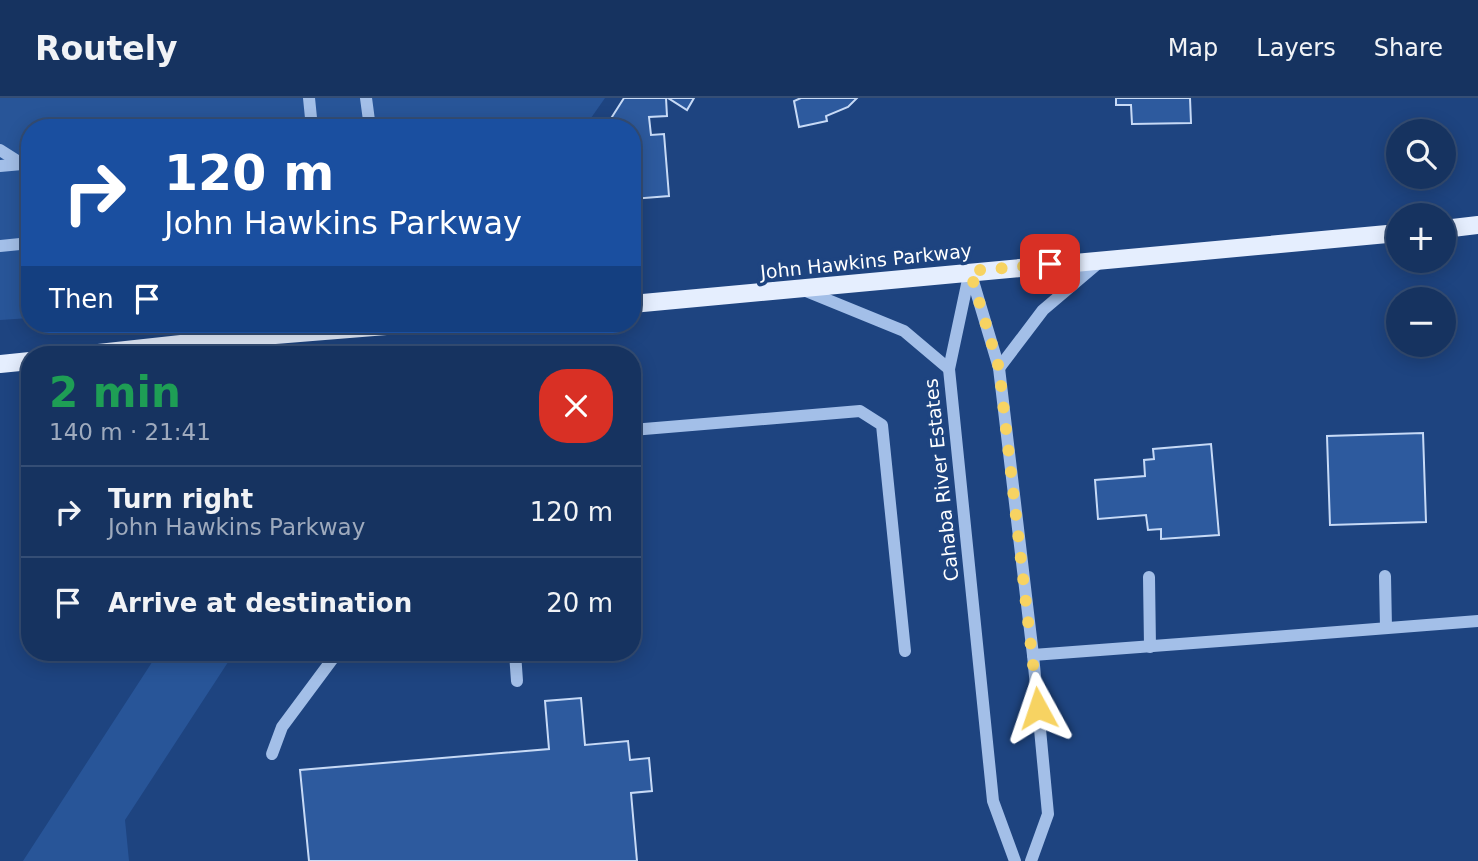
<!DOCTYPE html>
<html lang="en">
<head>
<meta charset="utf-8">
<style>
	body { margin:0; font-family:"DejaVu Sans",sans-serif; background:#233f69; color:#f1f3f6; height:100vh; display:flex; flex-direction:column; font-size:26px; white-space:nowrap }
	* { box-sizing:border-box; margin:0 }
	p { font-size:23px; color:#9eaabd }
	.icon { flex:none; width:38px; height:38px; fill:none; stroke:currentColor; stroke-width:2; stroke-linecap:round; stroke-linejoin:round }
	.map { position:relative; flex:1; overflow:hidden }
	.side { position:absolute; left:21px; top:248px; width:620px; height:315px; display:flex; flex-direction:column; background:#163360; border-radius:28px; box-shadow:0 4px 18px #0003,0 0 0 2px #354e75 }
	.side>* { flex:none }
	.hud { position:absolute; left:21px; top:21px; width:620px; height:214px; border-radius:28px; box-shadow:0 4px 18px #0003,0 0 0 2px #354e75; background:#1a4fa0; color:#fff; overflow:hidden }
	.tools { position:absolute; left:1386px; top:21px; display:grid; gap:14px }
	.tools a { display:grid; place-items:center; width:70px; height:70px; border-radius:50%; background:#163360; box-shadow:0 4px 18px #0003,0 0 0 2px #354e75; font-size:35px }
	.pin { position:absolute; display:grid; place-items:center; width:60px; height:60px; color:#fff; margin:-30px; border-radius:14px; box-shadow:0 4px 10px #0006 }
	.me { position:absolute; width:77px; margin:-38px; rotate:355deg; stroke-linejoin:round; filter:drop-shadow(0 0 5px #0008) }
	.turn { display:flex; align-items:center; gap:24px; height:147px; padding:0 28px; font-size:32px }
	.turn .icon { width:91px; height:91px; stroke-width:2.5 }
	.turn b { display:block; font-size:49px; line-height:60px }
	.then { display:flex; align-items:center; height:66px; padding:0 28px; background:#0003; gap:14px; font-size:26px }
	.round { display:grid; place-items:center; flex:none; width:74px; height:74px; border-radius:28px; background:#233f69 }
	.headline { display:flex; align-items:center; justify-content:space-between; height:119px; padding:0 28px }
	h1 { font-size:42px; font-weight:700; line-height:52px; color:#1e9e55 }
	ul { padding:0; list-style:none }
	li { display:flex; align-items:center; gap:21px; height:91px; padding:0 28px; border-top:2px solid #354e75 }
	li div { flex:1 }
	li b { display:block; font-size:26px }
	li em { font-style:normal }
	header { display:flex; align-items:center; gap:42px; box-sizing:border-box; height:98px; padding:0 35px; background:#163360; border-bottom:2px solid #354e75 }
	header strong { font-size:33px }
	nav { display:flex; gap:38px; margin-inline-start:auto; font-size:24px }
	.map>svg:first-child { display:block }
</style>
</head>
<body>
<header>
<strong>Routely</strong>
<nav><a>Map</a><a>Layers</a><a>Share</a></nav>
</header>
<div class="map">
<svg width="1478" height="763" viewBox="0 0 1478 763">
	<rect width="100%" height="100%" fill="#1e4480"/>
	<!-- green -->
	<g fill="#285598">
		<path d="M0,0h605l-21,30h-554v190l-30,2z"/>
		<path d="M158,555h76l-109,167 4,41h-106z"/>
	</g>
	<!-- building -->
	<g fill="#2d5a9e" stroke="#c7daf6" stroke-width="2">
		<path d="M624,0h42l1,18 -18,1 2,18 13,-1 5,62 -37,3v-71h-22v-8z"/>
		<path d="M668,0h26l-7,12z"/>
		<path d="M801,0h56l-9,9 -22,9 1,5 -28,6 -5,-26z"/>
		<path d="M1116,0h74l1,25 -59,1 -1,-19h-15z"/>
		<path d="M1423,335l3,89 -96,3 -3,-89z"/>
		<path d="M1211,346l8,91 -58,4v-10l-13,1 -2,-15 -48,4 -3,-39 50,-4 -1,-16 10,-1 -1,-10z"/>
		<path d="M581,600l4,47 43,-4 2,19 19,-2 3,33 -21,2 6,68h-328l-9,-91 249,-21 -4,-48z"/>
	</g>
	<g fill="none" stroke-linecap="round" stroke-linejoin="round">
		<!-- minor -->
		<g stroke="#a3bfe8" stroke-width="12">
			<path d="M309,0l3,30"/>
			<path d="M366,0l4,30"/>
			<path d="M0,52l30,19"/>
			<path d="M0,68l22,-2"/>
			<path d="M0,148l30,-3"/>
			<path d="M970,173l29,97 34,287 15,159 -17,47"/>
			<path d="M969,177l-20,94 44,432 22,60"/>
			<path d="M801,191l103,42 45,38"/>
			<path d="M220,226l7,15"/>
			<path d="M999,270l44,-58 59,-50"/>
			<path d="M632,332l228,-19 22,14 23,226"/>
			<path d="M1385,478l1,52"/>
			<path d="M1149,479l1,70"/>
			<path d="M515,555l2,28"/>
			<path d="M1033,557c148,-10 297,-23 445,-34"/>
			<path d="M272,656l10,-27 55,-74"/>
		</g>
		<!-- major -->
		<g stroke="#e5eefe" stroke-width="18">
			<path d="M1444,131l34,-4"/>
			<path d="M632,206l766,-71"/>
			<path d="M80,257l147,-16 184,-15"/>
			<path d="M0,266l30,-3"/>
		</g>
	</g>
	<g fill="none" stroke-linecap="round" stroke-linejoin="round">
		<!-- route -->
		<path stroke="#f7d362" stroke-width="12" stroke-dasharray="0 21.6" d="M1038,610l-39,-340 -29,-97 80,-7"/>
	</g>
	<g text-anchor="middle" stroke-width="7" stroke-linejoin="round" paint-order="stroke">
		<!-- street labels -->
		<g font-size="19" fill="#fff" stroke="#1e4480">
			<text transform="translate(866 163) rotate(-6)" y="7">John Hawkins Parkway</text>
			<text transform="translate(941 382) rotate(-96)" y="7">Cahaba River Estates</text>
		</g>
	</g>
</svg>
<div class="tools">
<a><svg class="icon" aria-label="search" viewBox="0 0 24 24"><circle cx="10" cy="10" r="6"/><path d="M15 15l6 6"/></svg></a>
<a>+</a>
<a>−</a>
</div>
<div class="pin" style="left:1050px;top:166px;background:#d93025"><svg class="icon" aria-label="arrive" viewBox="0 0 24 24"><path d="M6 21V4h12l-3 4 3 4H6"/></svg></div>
<svg class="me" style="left:1038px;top:610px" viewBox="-20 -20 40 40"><path d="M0-17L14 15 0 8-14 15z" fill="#f7d362" stroke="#fff" stroke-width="4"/></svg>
<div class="hud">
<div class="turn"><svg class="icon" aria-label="right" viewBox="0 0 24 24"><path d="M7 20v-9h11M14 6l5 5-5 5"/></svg><div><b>120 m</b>John Hawkins Parkway</div></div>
<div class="then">Then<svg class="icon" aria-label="arrive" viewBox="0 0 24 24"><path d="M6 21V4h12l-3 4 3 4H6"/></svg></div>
</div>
<section class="side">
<div class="headline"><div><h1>2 min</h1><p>140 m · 21:41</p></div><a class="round" style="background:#d93025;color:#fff"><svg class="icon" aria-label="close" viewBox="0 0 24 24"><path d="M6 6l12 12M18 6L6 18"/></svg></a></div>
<ul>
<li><svg class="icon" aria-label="right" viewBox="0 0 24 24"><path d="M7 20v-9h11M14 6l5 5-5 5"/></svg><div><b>Turn right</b><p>John Hawkins Parkway</p></div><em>120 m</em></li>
<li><svg class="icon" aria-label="arrive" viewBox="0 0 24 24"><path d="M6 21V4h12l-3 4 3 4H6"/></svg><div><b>Arrive at destination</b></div><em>20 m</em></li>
</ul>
</section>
</div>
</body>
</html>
